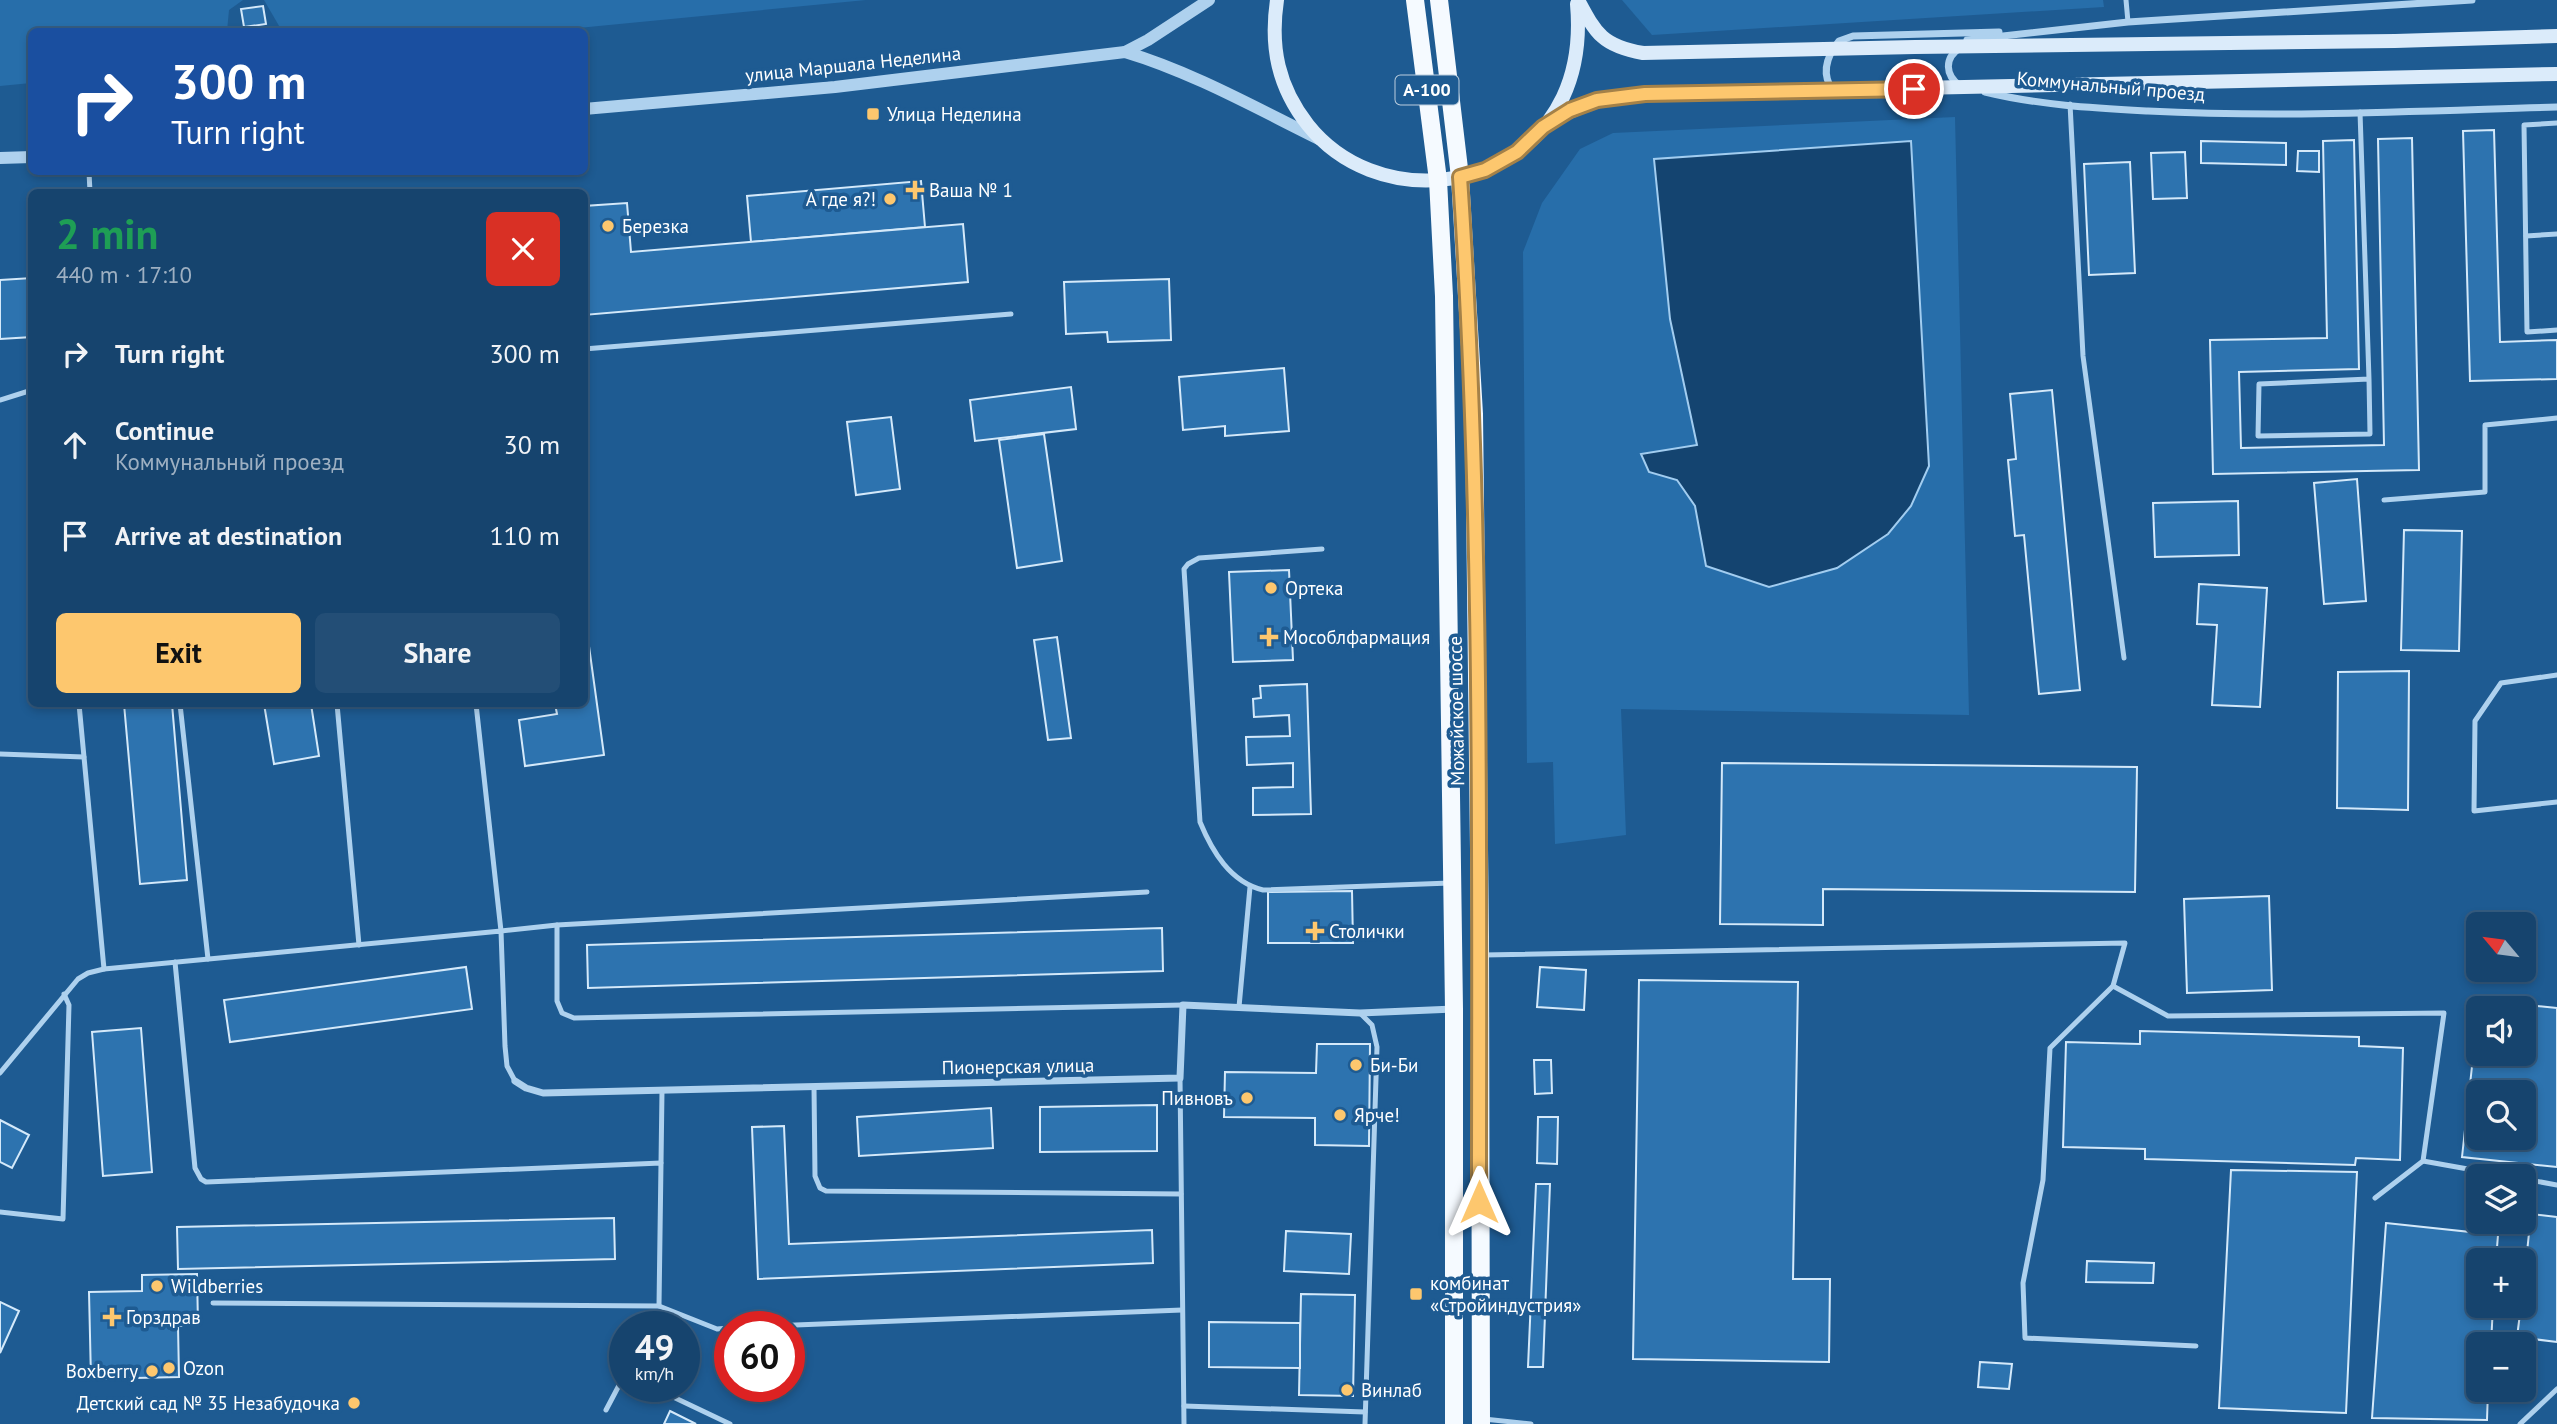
<!DOCTYPE html>
<html lang="en">
<head>
<meta charset="utf-8">
<style>
	body { margin:0; font-family:"PT Sans",sans-serif; background:#234e76; color:#f1f3f6; height:100vh; display:flex; flex-direction:column; font-size:26px; white-space:nowrap }
	* { box-sizing:border-box; margin:0 }
	p { font-size:23px; color:#9eb0c2 }
	.icon { flex:none; width:38px; height:38px; fill:none; stroke:currentColor; stroke-width:2; stroke-linecap:round; stroke-linejoin:round }
	.map { position:relative; flex:1; overflow:hidden }
	.panel { position:absolute; left:28px; top:189px; width:560px; height:518px; display:flex; flex-direction:column; background:#16446e; border-radius:10px; box-shadow:0 4px 10px #0003,0 0 0 2px #355c81 }
	.panel>* { flex:none }
	.guide { position:absolute; left:28px; top:28px; width:560px; height:147px; border-radius:10px; box-shadow:0 4px 10px #0003,0 0 0 2px #355c81; background:#1a4fa0; color:#fff; overflow:hidden }
	.needle { width:46px; rotate:299deg }
	.fabs { position:absolute; left:2466px; top:912px; display:grid; gap:14px }
	.fabs a { display:grid; place-items:center; width:70px; height:70px; border-radius:10px; background:#16446e; box-shadow:0 4px 10px #0003,0 0 0 2px #355c81; font-size:35px }
	.speed { position:absolute; left:609px; top:1311px; display:flex; gap:14px; font-size:35px; font-weight:700; text-align:center }
	.speed>* { display:grid; place-content:center; width:91px; height:91px; border-radius:50%; background:#16446e; box-shadow:0 4px 10px #0003,0 0 0 2px #355c81; line-height:1 }
	.speed small { font-size:18px; font-weight:400 }
	.speed .limit { border:10px solid #d22; background:#fff; color:#111 }
	.pin { position:absolute; display:grid; place-items:center; width:60px; height:60px; color:#fff; margin:-30px; border:4px solid #fff; border-radius:50%; box-shadow:0 2px 7px #0007 }
	.me { position:absolute; width:77px; margin:-38px; rotate:0deg; stroke-linejoin:round; filter:drop-shadow(0 0 5px #0008) }
	.turn { display:flex; align-items:center; gap:24px; height:147px; padding:0 28px; font-size:32px }
	.turn .icon { width:91px; height:91px; stroke-width:2.5 }
	.turn b { display:block; font-size:49px; line-height:60px }
	.round { display:grid; place-items:center; flex:none; width:74px; height:74px; border-radius:10px; background:#234e76 }
	.head { display:flex; align-items:center; justify-content:space-between; height:119px; padding:0 28px }
	h1 { font-size:42px; font-weight:700; line-height:52px; color:#1e9e55 }
	.action { display:flex; gap:14px; margin-top:auto; padding:14px 28px }
	.action a { flex:1; height:80px; border-radius:10px; background:#fdc76e; color:#111; font-size:28px; font-weight:700; line-height:80px; text-align:center }
	.action a+a { background:#234e76; color:#f1f3f6 }
	ul { padding:0; list-style:none }
	li { display:flex; align-items:center; gap:21px; height:91px; padding:0 28px }
	li div { flex:1 }
	li b { display:block; font-size:26px }
	li em { font-style:normal }
	.map>svg:first-child { display:block }
</style>
</head>
<body>
<div class="map">
<svg width="2557" height="1424" viewBox="0 0 2557 1424">
	<rect width="100%" height="100%" fill="#1e5b92"/>
	<!-- green -->
	<g fill="#276eaa" fill-rule="evenodd">
		<path d="M0,0h243l-14,10 -2,21 -195,1 -1,51 -31,3z"/>
		<path d="M264,0h602l-319,31h-265z"/>
		<path d="M1622,0h481l1,7 -452,28z"/>
		<path d="M1955,117l14,598 -348,-6 5,126 -71,9 -2,-82 -26,1 -4,-511 19,-49 38,-54 33,-16zM1911,142l7,144 -212,279 -11,-59 -18,-26 -35,-26 55,-9 -11,-57z"/>
	</g>
	<!-- water -->
	<path fill="#144470" stroke="#a2cdf0" stroke-width="2" d="M1911,141l18,325 -18,40 -23,28 -51,34 -68,19 -63,-21 -11,-60 -18,-26 -28,-8 -8,-18 56,-9 -27,-126 -16,-160z"/>
	<!-- building -->
	<g fill="#2d73af" stroke="#d4e9fa" stroke-width="2" fill-rule="evenodd">
		<path d="M263,6l3,18 -22,3 -3,-18z"/>
		<path d="M2494,130l6,212 57,-2v39l-87,2 -7,-250z"/>
		<path d="M2412,138l7,332 -206,4 -3,-134 117,-2 -4,-197 31,-1 5,229 -120,3 2,76 143,-3 -6,-306z"/>
		<path d="M2201,141l85,2v22l-85,-2z"/>
		<path d="M2298,151h21v21l-22,-1z"/>
		<path d="M2185,152l2,46 -34,1 -2,-46z"/>
		<path d="M2130,162l5,111 -46,2 -5,-111z"/>
		<path d="M921,181l4,46 -174,15 -4,-46z"/>
		<path d="M627,203l4,49 332,-28 5,58 -384,33v-109z"/>
		<path d="M32,278v59l-32,2v-59z"/>
		<path d="M1169,279l2,61 -63,2 -1,-10 -41,2 -2,-52z"/>
		<path d="M1284,368l5,63 -64,5v-10l-42,4 -4,-53z"/>
		<path d="M1071,387l5,42 -101,12 -5,-41z"/>
		<path d="M2052,390l28,300 -41,4 -15,-159 -9,1 -7,-76 8,-1 -6,-65z"/>
		<path d="M891,417l9,72 -44,6 -9,-73z"/>
		<path d="M1044,434l18,127 -45,7 -18,-128z"/>
		<path d="M2357,479l9,122 -42,3 -10,-121z"/>
		<path d="M2238,501l1,54 -84,2 -2,-54z"/>
		<path d="M2404,530l58,1 -3,120 -58,-1z"/>
		<path d="M1289,570l4,90 -60,2 -4,-90z"/>
		<path d="M2199,584l68,4 -7,119 -48,-2 5,-80 -20,-1z"/>
		<path d="M584,610l20,145 -79,11 -6,-46 38,-6 -2,-10h29z"/>
		<path d="M1057,637l14,101 -23,2 -14,-100z"/>
		<path d="M2409,671l-1,139 -71,-2 1,-136z"/>
		<path d="M1307,684l4,130 -58,1v-27l40,-1v-24l-46,2 -1,-28 44,-1 -1,-21 -35,2 -1,-18 8,-1 -1,-12z"/>
		<path d="M124,704h48l15,176 -47,4z"/>
		<path d="M264,704h47l8,52 -45,8z"/>
		<path d="M1722,763l415,4 -2,125 -312,-3v36l-103,-1z"/>
		<path d="M1352,891l1,52h-85v-51z"/>
		<path d="M2269,896l3,94 -85,3 -3,-94z"/>
		<path d="M1162,928l1,43 -575,17 -1,-43z"/>
		<path d="M466,967l6,42 -242,33 -6,-42z"/>
		<path d="M1540,967l46,3 -2,40 -47,-3z"/>
		<path d="M1639,980l159,2 -5,297h37l-1,83 -196,-3z"/>
		<path d="M2479,1000l78,8v159l-95,-10 16,-145v42h46v-46h-46zM2478,1092h46v46h-46z"/>
		<path d="M141,1028l11,144 -49,4 -11,-144z"/>
		<path d="M2140,1031l219,6v9l44,2 -3,112 -44,-2 -1,7 -210,-6v-10l-82,-2 3,-105 74,2z"/>
		<path d="M1317,1044h53l-1,102 -54,-1v-27l-91,-1 1,-45 91,1z"/>
		<path d="M1534,1060h17l1,33 -17,1z"/>
		<path d="M1157,1105v46l-117,1v-45z"/>
		<path d="M991,1108l2,40 -134,8 -2,-39z"/>
		<path d="M1538,1117h20l-1,47 -20,-1z"/>
		<path d="M0,1120l29,15 -17,33 -12,-6z"/>
		<path d="M784,1126l5,118 363,-14 1,33 -395,16 -6,-152z"/>
		<path d="M2231,1170l126,2 -11,241 -127,-5z"/>
		<path d="M1536,1184h14l-7,183h-15z"/>
		<path d="M2531,1214l26,3v125l-40,-5 4,-31h3v-25z"/>
		<path d="M614,1218l1,41 -437,10 -1,-42z"/>
		<path d="M2386,1223l112,12 -2,25h-18v46h15l-2,38h-13v46h10l-1,30 -115,-2z"/>
		<path d="M1286,1231l65,3 -2,40 -65,-3z"/>
		<path d="M2087,1261l67,2 -1,20 -67,-1z"/>
		<path d="M197,1274l1,51 -20,1 1,51 -88,2 -2,-87 53,-1v-16z"/>
		<path d="M1301,1294l54,1 -2,101 -54,-1z"/>
		<path d="M0,1302l19,9 -19,42z"/>
		<path d="M1209,1322l91,1v45l-91,-1z"/>
		<path d="M1980,1362l32,2 -3,25 -31,-2z"/>
		<path d="M670,1411l26,13h-32z"/>
	</g>
	<g fill="none" stroke-linecap="round" stroke-linejoin="round">
		<!-- service -->
		<g stroke="#aed1ee" stroke-width="5">
			<path d="M2126,0l2,22"/>
			<path d="M2070,104l13,252 41,302"/>
			<path d="M2360,112l9,267 -110,5 -1,52 112,-2 -1,-55"/>
			<path d="M2557,123l-33,2 3,207 30,-2"/>
			<path d="M89,172l1,20"/>
			<path d="M2526,236l31,-2"/>
			<path d="M584,349l427,-35"/>
			<path d="M0,400l32,-10"/>
			<path d="M2384,500l101,-8v-67l72,-7"/>
			<path d="M1322,549l-123,9 -11,6 -4,5 16,253c12,29 30,60 63,68l187,-7"/>
			<path d="M2557,675l-56,8 -26,38 -1,90 83,-9"/>
			<path d="M79,704l25,265"/>
			<path d="M180,704l28,255"/>
			<path d="M337,704l22,241"/>
			<path d="M476,704l25,227 56,-6 590,-33"/>
			<path d="M0,754l84,3"/>
			<path d="M557,925v76l5,12 12,5 609,-13"/>
			<path d="M1483,955l642,-12 -12,43 -63,62 -7,132 -20,103 2,55 171,8"/>
			<path d="M175,962l20,206 6,11 5,3 455,-19 -2,143 -446,-3"/>
			<path d="M2113,986l55,30 276,-3 -21,148 -48,37"/>
			<path d="M1239,1007l11,-120"/>
			<path d="M1360,1013l12,12 5,22 -12,377"/>
			<path d="M0,1073l78,-94 10,-6 16,-4 397,-38 4,115 2,20 8,15"/>
			<path d="M1180,1078l4,346"/>
			<path d="M814,1087l1,89 5,12 6,3 355,3"/>
			<path d="M2423,1161l84,15"/>
			<path d="M661,1163l1,-72"/>
			<path d="M2524,1179l33,6"/>
			<path d="M0,1212l63,7 6,-214 -5,-11"/>
			<path d="M659,1306l58,23 13,-1"/>
			<path d="M770,1326l412,-16"/>
			<path d="M650,1386l80,38"/>
			<path d="M1184,1406l181,6"/>
			<path d="M606,1410l19,-36"/>
			<path d="M1484,1419l47,5"/>
			<path d="M2520,1424l37,-35"/>
		</g>
		<!-- minor -->
		<g stroke="#aed1ee" stroke-width="7">
			<path d="M1967,40l161,-18 344,-22"/>
			<path d="M1960,86c-15,-11 -16,-28 0,-38"/>
			<path d="M1833,91c-12,-17 -7,-34 6,-50l14,-5 146,-4"/>
			<path d="M1985,92c53,13 109,16 163,19 137,7 273,0 409,-4"/>
			<path d="M515,1081l11,7 17,5 637,-15 3,-73 177,8 94,-4"/>
		</g>
		<!-- tertiary -->
		<g stroke="#aed1ee" stroke-width="12">
			<path d="M1125,52c67,20 131,56 194,87"/>
			<path d="M584,109l251,-22 290,-35 23,-12 61,-40"/>
			<path d="M0,158l32,-1"/>
		</g>
		<!-- secondary -->
		<g stroke="#dbebfa" stroke-width="14">
			<path d="M1277,0c-7,47 1,87 31,125 67,84 208,71 255,-28 14,-30 17,-60 14,-93"/>
			<path d="M1578,0c18,34 25,46 65,53l272,-6 480,-6 162,-5"/>
			<path d="M1543,127c40,-25 56,-28 102,-33l912,-20"/>
		</g>
		<!-- primary -->
		<g stroke="#f5faff" stroke-width="18">
			<path d="M1415,0l23,180 6,116 10,713v415"/>
			<path d="M1439,0l21,177 14,237 6,522 1,488"/>
		</g>
	</g>
	<g fill="none" stroke-linecap="round" stroke-linejoin="round">
		<defs>
			<path id="route" d="M1479,1202c0,-341 4,-684 -19,-1025l25,-7 32,-18 26,-25 27,-17 27,-10 48,-6 269,-5"/>
		</defs>
		<!-- route casing -->
		<use href="#route" stroke="#a48148" stroke-width="18"/>
		<!-- route -->
		<use href="#route" stroke="#fdc76e" stroke-width="12"/>
	</g>
	<!-- markers -->
	<g fill="#fdc76e" stroke="#1e5b92" stroke-width="2.5">
		<rect x="866" y="107" width="14" height="14" rx="3.5"/>
		<path d="M911.5 179.5h7v7h7v7h-7v7h-7v-7h-7v-7h7z"/>
		<circle cx="890" cy="199" r="7"/>
		<circle cx="608" cy="226" r="7"/>
		<circle cx="1271" cy="588" r="7"/>
		<path d="M1265.5 626.5h7v7h7v7h-7v7h-7v-7h-7v-7h7z"/>
		<path d="M1311.5 920.5h7v7h7v7h-7v7h-7v-7h-7v-7h7z"/>
		<circle cx="1356" cy="1065" r="7"/>
		<circle cx="1247" cy="1098" r="7"/>
		<circle cx="1340" cy="1115" r="7"/>
		<circle cx="157" cy="1286" r="7"/>
		<rect x="1409" y="1287" width="14" height="14" rx="3.5"/>
		<path d="M108.5 1306.5h7v7h7v7h-7v7h-7v-7h-7v-7h7z"/>
		<circle cx="169" cy="1368" r="7"/>
		<circle cx="152" cy="1371" r="7"/>
		<circle cx="1347" cy="1390" r="7"/>
		<circle cx="354" cy="1403" r="7"/>
	</g>
	<g text-anchor="middle" stroke-width="7" stroke-linejoin="round" paint-order="stroke">
		<!-- shield labels -->
		<rect fill="#1e5b92" stroke="#bccede" stroke-width="2" x="1395.5" y="75.5" width="63" height="29" rx="5"/>
		<g font-size="18" font-weight="bold" fill="#fff">
			<text x="1427" y="96">А-100</text>
		</g>
		<!-- street labels -->
		<g font-size="19" fill="#fff" stroke="#1e5b92">
			<text transform="translate(853 64) rotate(-6)" y="7">улица Маршала Неделина</text>
			<text transform="translate(2111 86) rotate(5)" y="7">Коммунальный проезд</text>
			<text transform="translate(1456 711) rotate(-91)" y="7">Можайское шоссе</text>
			<text transform="translate(1018 1066) rotate(-1)" y="7">Пионерская улица</text>
		</g>
		<!-- poi labels -->
		<g font-size="19" fill="#fff" stroke="#1e5b92" text-anchor="start">
			<text x="887" y="121">Улица Неделина</text>
			<text x="929" y="197">Ваша № 1</text>
			<text x="876" y="206" text-anchor="end">А где я?!</text>
			<text x="622" y="233">Березка</text>
			<text x="1285" y="595">Ортека</text>
			<text x="1283" y="644">Мособлфармация</text>
			<text x="1329" y="938">Столички</text>
			<text x="1370" y="1072">Би-Би</text>
			<text x="1233" y="1105" text-anchor="end">Пивновъ</text>
			<text x="1354" y="1122">Ярче!</text>
			<text x="1430" y="1290">комбинат<tspan x="1430" dy="22">«Стройиндустрия»</tspan></text>
			<text x="171" y="1293">Wildberries</text>
			<text x="126" y="1324">Горздрав</text>
			<text x="183" y="1375">Ozon</text>
			<text x="138" y="1378" text-anchor="end">Boxberry</text>
			<text x="1361" y="1397">Винлаб</text>
			<text x="340" y="1410" text-anchor="end">Детский сад № 35 Незабудочка</text>
		</g>
	</g>
</svg>
<div class="fabs">
<a><svg class="needle" viewBox="-14 -14 28 28"><path d="M0-13l5 13h-10z" fill="#e53935"/><path d="M0 13l5-13h-10z" fill="#9eb0c2"/></svg></a>
<a><svg class="icon" aria-label="sound" viewBox="0 0 24 24"><path d="M4 9h4l5-4v14l-5-4H4zM17 9q2 3 0 6"/></svg></a>
<a><svg class="icon" aria-label="search" viewBox="0 0 24 24"><circle cx="10" cy="10" r="6"/><path d="M15 15l6 6"/></svg></a>
<a><svg class="icon" aria-label="layers" viewBox="0 0 24 24"><path d="M12 4l9 5-9 5-9-5zM3 14l9 5 9-5"/></svg></a>
<a>+</a>
<a>−</a>
</div>
<div class="speed"><div>49<small>km/h</small></div><div class="limit">60</div></div>
<div class="pin" style="left:1914px;top:89px;background:#d93025"><svg class="icon" aria-label="arrive" viewBox="0 0 24 24"><path d="M6 21V4h12l-3 4 3 4H6"/></svg></div>
<svg class="me" style="left:1479px;top:1202px" viewBox="-20 -20 40 40"><path d="M0-17L14 15 0 8-14 15z" fill="#fdc76e" stroke="#fff" stroke-width="4"/></svg>
<div class="guide">
<div class="turn"><svg class="icon" aria-label="right" viewBox="0 0 24 24"><path d="M7 20v-9h11M14 6l5 5-5 5"/></svg><div><b>300 m</b>Turn right</div></div>
</div>
<section class="panel">
<div class="head"><div><h1>2 min</h1><p>440 m · 17:10</p></div><a class="round" style="background:#d93025;color:#fff"><svg class="icon" aria-label="close" viewBox="0 0 24 24"><path d="M6 6l12 12M18 6L6 18"/></svg></a></div>
<ul>
<li><svg class="icon" aria-label="right" viewBox="0 0 24 24"><path d="M7 20v-9h11M14 6l5 5-5 5"/></svg><div><b>Turn right</b></div><em>300 m</em></li>
<li><svg class="icon" aria-label="ahead" viewBox="0 0 24 24"><path d="M12 20V5M6 11l6-6 6 6"/></svg><div><b>Continue</b><p>Коммунальный проезд</p></div><em>30 m</em></li>
<li><svg class="icon" aria-label="arrive" viewBox="0 0 24 24"><path d="M6 21V4h12l-3 4 3 4H6"/></svg><div><b>Arrive at destination</b></div><em>110 m</em></li>
</ul>
<div class="action"><a>Exit</a><a>Share</a></div>
</section>
</div>
</body>
</html>
